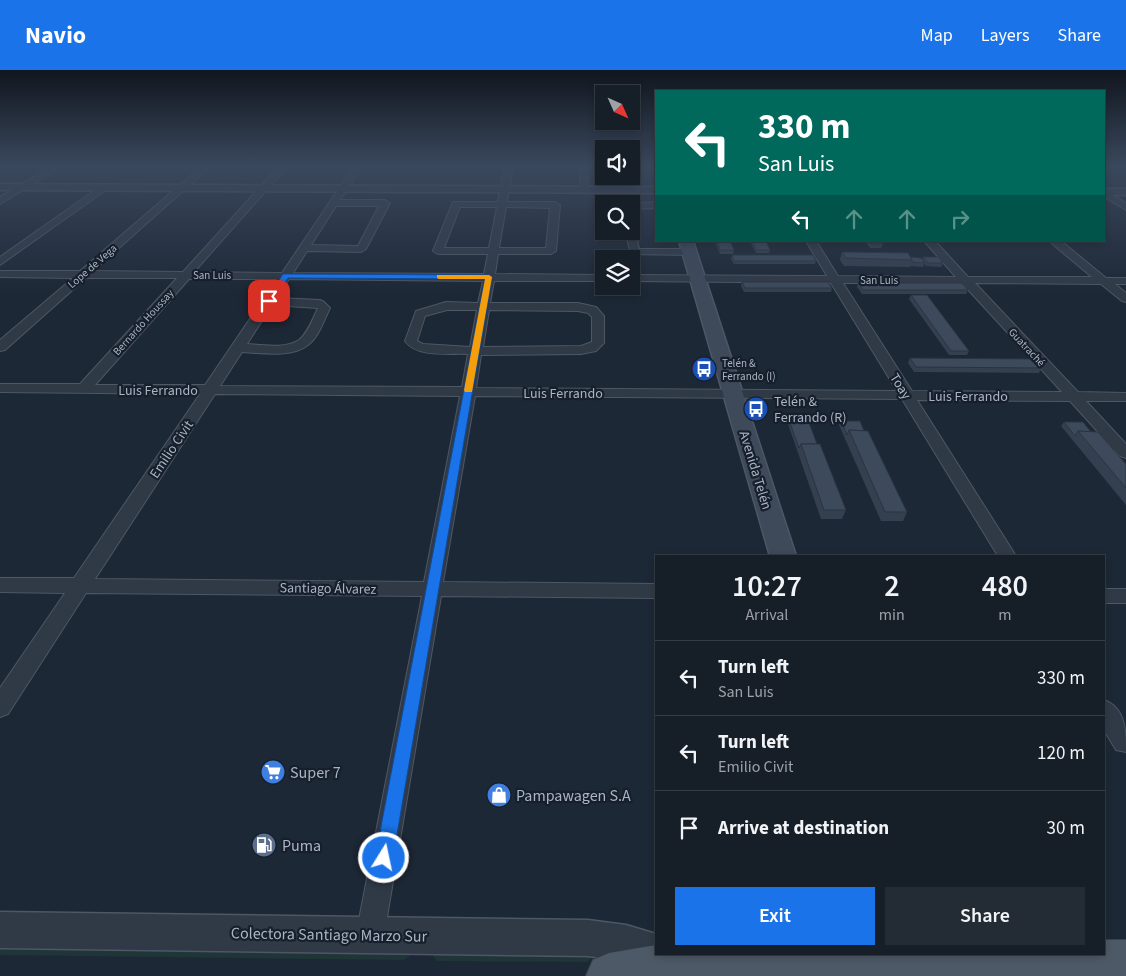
<!DOCTYPE html>
<html lang="en">
<head>
<meta charset="utf-8">
<style>
	body { margin:0; font-family:"Source Sans 3",sans-serif; background:#232b34; color:#f1f3f6; height:100vh; display:flex; flex-direction:column; font-size:19px; white-space:nowrap }
	* { box-sizing:border-box; margin:0 }
	p { font-size:16px; color:#9ea2a8 }
	.icon { flex:none; width:28px; height:28px; fill:none; stroke:currentColor; stroke-width:2; stroke-linecap:round; stroke-linejoin:round }
	.map { position:relative; flex:1; overflow:hidden }
	.side { position:absolute; left:655px; top:485px; width:450px; height:400px; display:flex; flex-direction:column; background:#161e28; border-radius:0px; box-shadow:0 2px 8px #0003,0 0 0 1px #353c45 }
	.side>* { flex:none }
	.top-card { position:absolute; left:655px; top:20px; width:450px; height:152px; border-radius:0px; box-shadow:0 2px 8px #0003,0 0 0 1px #353c45; background:#00695c; color:#fff; overflow:hidden }
	.needle { width:32px; rotate:135deg }
	.buttons { position:absolute; left:595px; top:15px; display:grid; gap:10px }
	.buttons a { display:grid; place-items:center; width:45px; height:45px; border-radius:0px; background:#161e28; box-shadow:0 2px 8px #0003,0 0 0 1px #353c45; font-size:25px }
	.pin { position:absolute; display:grid; place-items:center; width:42px; height:42px; color:#fff; margin:-21px; border-radius:10px; box-shadow:0 2px 8px #0006 }
	.me { position:absolute; width:55px; margin:-28px; rotate:10deg; stroke-linejoin:round; filter:drop-shadow(0 0 4px #0008) }
	.turn { display:flex; align-items:center; gap:18px; height:105px; padding:0 20px; font-size:22px }
	.turn .icon { width:65px; height:65px; stroke-width:2.5 }
	.turn b { display:block; font-size:35px; line-height:42px }
	.lanes { display:flex; align-items:center; height:48px; padding:0 20px; background:#0003; justify-content:center; gap:25px; direction:ltr }
	.lanes .off { opacity:.35 }
	.eta { display:flex; justify-content:space-evenly; align-items:center; height:85px; text-align:center }
	.eta b { font-size:30px; font-weight:600; line-height:35px }
	.primary-button { display:flex; gap:10px; margin-top:auto; padding:10px 20px }
	.primary-button a { flex:1; height:58px; border-radius:0px; background:#1a73e8; color:#fff; font-size:20px; font-weight:600; line-height:58px; text-align:center }
	.primary-button a+a { background:#232b34; color:#f1f3f6 }
	ul { padding:0; list-style:none }
	li { display:flex; align-items:center; gap:15px; height:75px; padding:0 20px; border-top:1px solid #353c45 }
	li div { flex:1 }
	li b { display:block; font-size:19px }
	li em { font-style:normal }
	header { display:flex; align-items:center; gap:30px; box-sizing:border-box; height:70px; padding:0 25px; background:#1a73e8; color:#fff }
	header strong { font-size:24px }
	nav { display:flex; gap:28px; margin-inline-start:auto; font-size:18px }
	.map>svg:first-child { display:block }
</style>
</head>
<body>
<header>
<strong>Navio</strong>
<nav><a>Map</a><a>Layers</a><a>Share</a></nav>
</header>
<div class="map">
<svg width="1126" height="906" viewBox="0 0 1126 906">
	<rect width="100%" height="100%" fill="#1d2836"/>
	<!-- green -->
	<path fill="#1f3537" d="M0,872l592,14v2l-5,4 -150,-1 -7,-9h-15l-11,8 -404,-5z"/>
	<g fill="none" stroke-linecap="round" stroke-linejoin="round">
		<defs>
			<g id="minor">
				<path d="M52,96h10l-62,38v-7z"/>
				<path d="M202,96h9l-118,105 90,1 96,-106h9l-94,106 88,1 72,-107h8l-22,34h45l5,3 -24,46 -5,3 -54,-1 -14,22 191,1 4,-20h-50l-5,-3 20,-49h45l7,-36h8l-6,36h48l5,3 -4,46 -5,3h-53l-3,20 109,1v6h-110l-4,22h88l18,4 8,9v27l-8,8 -15,3 -100,1 -5,33 421,3 -66,-108 -200,-2v-6l196,1 -21,-35h10l22,35 118,1 -32,-36h11l33,36h124l-43,-36h12l45,37h20v6h-11l11,9v9l-4,-1 -21,-17 -126,-1 103,109 48,1v8h-40l40,43v14l-6,-2 -50,-55 -153,-1 99,156h-18l-96,-157 -427,-3 -32,186 213,2v14l-215,-2 -57,339 -4,10 -10,4 -10,-4 -4,-10 66,-339 -336,-3 -78,121 -8,3v-29l65,-95 -65,-1v-14h74l126,-184 -200,-2v-8h80l97,-106h-91l-81,72 -5,1v-11l73,-62 -73,-1v-6h80zM336,136h43l-21,40 -47,-1zM460,137h37l-8,41h-45zM506,137l44,1 -4,40h-47zM189,209h88l-72,106h-110zM289,209l194,2 -5,22 -32,-1 -30,9 -11,30c12,17 44,12 63,13l-6,33 -242,-1 22,-34c19,1 50,6 66,-7 11,-8 16,-25 22,-37l-6,-6 -4,-2 -43,-2zM843,213h119l100,109 -150,-1zM272,235l46,3c-5,10 -10,25 -19,32 -13,9 -38,5 -52,4zM447,240h30l-7,37 -47,-3 -6,-3 8,-25zM489,240l89,1 10,2 4,4v25l-11,4 -98,1zM215,324l245,2 -36,186 -329,-3z"/>
				<path d="M579,96h8l1,25 -7,-2z"/>
				<path d="M104,114l4,3 -1,2 -107,76v-8z"/>
				<path d="M1104,120l22,13v7l-22,-13z"/>
				<path d="M656,132v6l-25,1v-5h-2z"/>
				<path d="M631,158l4,3 4,18h50l5,3 -5,3 -58,-1 -6,-23h6z"/>
				<rect x="1104" y="519" width="22" height="14"/>
				<path d="M1104,630c22,8 22,32 22,52l-10,-2 -12,-20z"/>
			</g>
			<g id="tertiary">
				<path d="M0,114l656,3v6l-656,-3z"/>
				<rect x="1104" y="119" width="22" height="6"/>
				<path d="M0,842l588,8 38,5 30,9v20h18l-5,11 -13,5 -30,-9 -38,-5 -588,-8z"/>
			</g>
			<path id="secondary" d="M679,171h14l103,315h-26z"/>
			<path id="primary" d="M1104,870h22v36h-540l7,-16 16,-7 47,-8v9h448z"/>
		</defs>
		<!-- minor casing -->
		<use href="#minor" stroke="#4d5765" stroke-width="2"/>
		<!-- tertiary casing -->
		<use href="#tertiary" stroke="#4d5765" stroke-width="3"/>
		<!-- secondary casing -->
		<use href="#secondary" stroke="#4d5765" stroke-width="3"/>
		<!-- primary casing -->
		<use href="#primary" stroke="#394350" stroke-width="2"/>
		<!-- minor -->
		<use href="#minor" fill="#303a47" fill-rule="evenodd"/>
		<!-- tertiary -->
		<use href="#tertiary" fill="#303a47" fill-rule="evenodd"/>
		<!-- secondary -->
		<use href="#secondary" fill="#3e495a" fill-rule="evenodd"/>
		<!-- primary -->
		<use href="#primary" fill="#4e5967" fill-rule="evenodd"/>
	</g>
	<!-- wall -->
	<g fill="#34404f">
		<path d="M715,171h15l4,9 -1,4h-13z"/>
		<path d="M750,171h16l4,9 -1,3h-13z"/>
		<path d="M865,171h15l3,3 -2,4h-11z"/>
		<path d="M842,182l69,5 11,2 1,-2 20,6 -2,4 -15,-1 -2,-2 -1,3 -13,-1v1l-66,-1 -4,-6z"/>
		<path d="M732,185l84,6 -1,3h-81l-3,-5z"/>
		<path d="M742,212l90,6 -1,4h-87l-3,-6z"/>
		<path d="M858,213l110,7 -2,4h-104l-5,-7z"/>
		<path d="M911,225l58,56 -2,4h-18l-40,-56z"/>
		<path d="M910,288l131,10 -2,5 -125,-1 -6,-9z"/>
		<path d="M789,350l28,24 29,66 -4,9h-21l-33,-95z"/>
		<path d="M841,351l23,10 43,81 -4,9h-22l-42,-96z"/>
		<path d="M1064,352l27,10 35,32v41l-65,-79z"/>
	</g>
	<!-- building -->
	<g fill="#3d4a5c" stroke="#2b3440">
		<path d="M717,171h13l4,9h-14z"/>
		<path d="M752,171h14l4,9h-14z"/>
		<path d="M868,171h12l3,3h-12z"/>
		<path d="M842,182l66,1 4,7 -66,-2z"/>
		<path d="M732,185h81l3,6h-82z"/>
		<path d="M911,187l10,1 4,5 -13,-1v-2z"/>
		<path d="M923,187h15l5,6h-15z"/>
		<path d="M742,212h86l4,6h-87z"/>
		<path d="M858,213h104l6,7h-105z"/>
		<path d="M911,225h16l42,56h-18z"/>
		<path d="M910,288l123,1 8,9 -125,-1z"/>
		<path d="M789,350h19l9,24h-16l-2,4z"/>
		<path d="M841,351h19l4,10 -15,-1 -2,5z"/>
		<path d="M1064,352h19l8,10 -13,-1 -3,5z"/>
		<path d="M849,360l19,1 39,81h-22z"/>
		<path d="M1078,361l20,1 28,32v24z"/>
		<path d="M801,374h19l26,66h-22z"/>
	</g>
	<!-- sky -->
	<linearGradient id="sky" x2="0" y2="1"><stop stop-color="#10161e"/><stop offset="0.43" stop-color="#3a485d"/><stop offset="1" stop-color="#3a485d" stop-opacity="0"/></linearGradient>
	<rect width="1126" height="223" fill="url(#sky)"/>
	<!-- route -->
	<path fill="#1a73e8" stroke="#114b97" d="M283,204l206,1 3,2 -99,581 -3,6 -6,3 -6,-3 -3,-6 110,-579 -197,-1 -16,24h-6l-1,-1z"/>
	<!-- slow -->
	<path fill="#f59e0b" d="M437,205h52l3,2 -20,115h-7l-1,-2 21,-111h-46l-2,-1z"/>
	<!-- icons -->
	<defs>
		<symbol id="bus-disc" viewBox="-11 -11 22 22"><circle r="9.5" fill="#1a4fb4" stroke="#161f2b"/><path d="M-5-6H5V4H4V6H2V4H-2V6H-4V4H-5ZM-3.5-4V0h7V-4ZM-3.5 1.2v1.5H-2V1.2ZM2 1.2v1.5H3.5V1.2Z" fill="#fff"/></symbol>
		<symbol id="supermarket-disc" viewBox="-11 -11 22 22"><circle r="9.5" fill="#3f7fe0" stroke="#161f2b"/><path d="M-6-5.5h2.5l.6 2H6L4.5 2H-2.5L-4.4-4H-6ZM-1.5 3.2a1.3 1.3 0 1 0 .1 0ZM3 3.2a1.3 1.3 0 1 0 .1 0Z" fill="#fff"/></symbol>
		<symbol id="shop-disc" viewBox="-11 -11 22 22"><circle r="9.5" fill="#3f7fe0" stroke="#161f2b"/><path d="M-5-2.5h2.3a2.7 3.5 0 0 1 5.4 0H5L5.5 6h-11ZM-1.5-2.5h3a1.5 2.3 0 0 0-3 0Z" fill="#fff"/></symbol>
		<symbol id="fuel-disc" viewBox="-11 -11 22 22"><circle r="9.5" fill="#5c6f8a" stroke="#161f2b"/><path d="M-5.5-6h7V0h2V4h1.3V-2.5L3-4.5l.8-.8L6-3V5H2.5V1h-1V6h-7ZM-4.2-4.7v3.2H.2V-4.7Z" fill="#fff"/></symbol>
	</defs>
	<g fill-rule="evenodd">
		<use href="#bus-disc" x="690" y="285" width="28" height="28"/>
		<use href="#bus-disc" x="742" y="325" width="28" height="28"/>
		<use href="#supermarket-disc" x="259" y="688" width="28" height="28"/>
		<use href="#shop-disc" x="485" y="711" width="28" height="28"/>
		<use href="#fuel-disc" x="250" y="761" width="28" height="28"/>
	</g>
	<g text-anchor="middle" stroke-width="4.5" stroke-linejoin="round" paint-order="stroke">
		<!-- far-street labels -->
		<g font-size="11" fill="#a9b4c5" stroke="#161f2b">
			<text transform="translate(92 196) rotate(-41)" y="4">Lope de Vega</text>
			<text x="212" y="209">San Luis</text>
			<text x="879" y="214">San Luis</text>
			<text transform="translate(143 252) rotate(-48)" y="4">Bernardo Houssay</text>
			<text transform="translate(1027 277) rotate(47)" y="4">Guatraché</text>
		</g>
		<!-- far-poi labels -->
		<g font-size="11" fill="#a9b4c5" stroke="#161f2b" text-anchor="start">
			<text x="722" y="297">Telén &amp;<tspan x="722" dy="13">Ferrando (I)</tspan></text>
		</g>
		<!-- street labels -->
		<g font-size="14" fill="#a9b4c5" stroke="#161f2b">
			<text transform="translate(901 316) rotate(58)" y="5">Toay</text>
			<text x="158" y="325">Luis Ferrando</text>
			<text x="563" y="328">Luis Ferrando</text>
			<text x="968" y="331">Luis Ferrando</text>
			<text transform="translate(171 379) rotate(-56)" y="5">Emilio Civit</text>
			<text transform="translate(756 400) rotate(73)" y="5">Avenida Telén</text>
			<text transform="translate(328 518) rotate(1)" y="5">Santiago Álvarez</text>
		</g>
		<!-- poi labels -->
		<g font-size="14" fill="#a9b4c5" stroke="#161f2b" text-anchor="start">
			<text x="774" y="336">Telén &amp;<tspan x="774" dy="16">Ferrando (R)</tspan></text>
		</g>
		<!-- near-poi labels -->
		<g font-size="16" fill="#a9b4c5" stroke="#161f2b" text-anchor="start">
			<text x="290" y="708">Super 7</text>
			<text x="516" y="731">Pampawagen S.A</text>
			<text x="282" y="781">Puma</text>
		</g>
		<!-- near-street labels -->
		<g font-size="16" fill="#a9b4c5" stroke="#161f2b">
			<text transform="translate(329 864) rotate(1)" y="6">Colectora Santiago Marzo Sur</text>
		</g>
	</g>
</svg>
<div class="buttons">
<a><svg class="needle" viewBox="-14 -14 28 28"><path d="M0-13l5 13h-10z" fill="#e53935"/><path d="M0 13l5-13h-10z" fill="#9ea2a8"/></svg></a>
<a><svg class="icon" aria-label="sound" viewBox="0 0 24 24"><path d="M4 9h4l5-4v14l-5-4H4zM17 9q2 3 0 6"/></svg></a>
<a><svg class="icon" aria-label="search" viewBox="0 0 24 24"><circle cx="10" cy="10" r="6"/><path d="M15 15l6 6"/></svg></a>
<a><svg class="icon" aria-label="layers" viewBox="0 0 24 24"><path d="M12 4l9 5-9 5-9-5zM3 14l9 5 9-5"/></svg></a>
</div>
<div class="pin" style="left:269px;top:231px;background:#d93025"><svg class="icon" aria-label="arrive" viewBox="0 0 24 24"><path d="M6 21V4h12l-3 4 3 4H6"/></svg></div>
<svg class="me" style="left:384px;top:788px" viewBox="-20 -20 40 40"><circle r="17" fill="#1a73e8" stroke="#fff" stroke-width="3"/><path d="M0-11L8 9 0 5-8 9z" fill="#fff"/></svg>
<div class="top-card">
<div class="turn"><svg class="icon" aria-label="left" viewBox="0 0 24 24"><path d="M17 20v-9H6M10 6l-5 5 5 5"/></svg><div><b>330 m</b>San Luis</div></div>
<div class="lanes"><svg class="icon" aria-label="left" viewBox="0 0 24 24"><path d="M17 20v-9H6M10 6l-5 5 5 5"/></svg><svg class="icon off" aria-label="ahead" viewBox="0 0 24 24"><path d="M12 20V5M6 11l6-6 6 6"/></svg><svg class="icon off" aria-label="ahead" viewBox="0 0 24 24"><path d="M12 20V5M6 11l6-6 6 6"/></svg><svg class="icon off" aria-label="right" viewBox="0 0 24 24"><path d="M7 20v-9h11M14 6l5 5-5 5"/></svg></div>
</div>
<section class="side">
<div class="eta">
<div><b>10:27</b><p>Arrival</p></div>
<div><b>2</b><p>min</p></div>
<div><b>480</b><p>m</p></div>
</div>
<ul>
<li><svg class="icon" aria-label="left" viewBox="0 0 24 24"><path d="M17 20v-9H6M10 6l-5 5 5 5"/></svg><div><b>Turn left</b><p>San Luis</p></div><em>330 m</em></li>
<li><svg class="icon" aria-label="left" viewBox="0 0 24 24"><path d="M17 20v-9H6M10 6l-5 5 5 5"/></svg><div><b>Turn left</b><p>Emilio Civit</p></div><em>120 m</em></li>
<li><svg class="icon" aria-label="arrive" viewBox="0 0 24 24"><path d="M6 21V4h12l-3 4 3 4H6"/></svg><div><b>Arrive at destination</b></div><em>30 m</em></li>
</ul>
<div class="primary-button"><a>Exit</a><a>Share</a></div>
</section>
</div>
</body>
</html>
